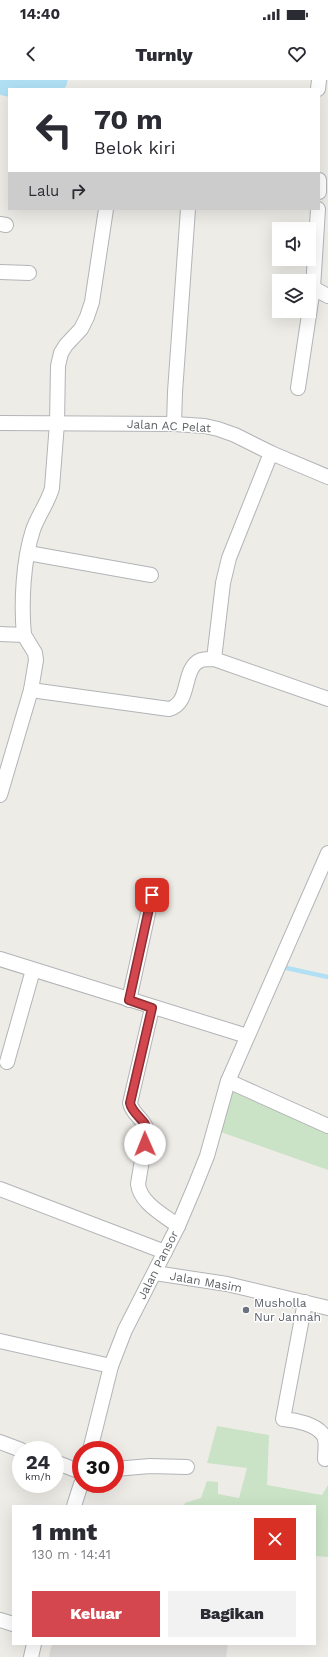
<!DOCTYPE html>
<html lang="id">
<head>
<meta charset="utf-8">
<style>
	body { margin:0; font-family:"Work Sans",sans-serif; background:#f2f2f3; color:#2b2b33; height:100vh; display:flex; flex-direction:column; font-size:15px; white-space:nowrap }
	* { box-sizing:border-box; margin:0 }
	p { font-size:13px; color:#7c7c81 }
	.icon { flex:none; width:22px; height:22px; fill:none; stroke:currentColor; stroke-width:2; stroke-linecap:round; stroke-linejoin:round }
	.map { position:relative; flex:1; overflow:hidden }
	.side { position:absolute; left:12px; top:1425px; width:304px; height:140px; display:flex; flex-direction:column; background:#fff; border-radius:0px; box-shadow:0 4px 16px #0002 }
	.side>* { flex:none }
	.banner { position:absolute; left:8px; top:8px; width:312px; height:122px; border-radius:0px; box-shadow:0 4px 16px #0002; background:#fff; color:#2b2b33; overflow:hidden }
	.controls { position:absolute; left:272px; top:142px; display:grid; gap:8px }
	.controls a { display:grid; place-items:center; width:44px; height:44px; border-radius:0px; background:#fff; box-shadow:0 4px 16px #0002; font-size:20px }
	.speed { position:absolute; left:12px; top:1361px; display:flex; gap:8px; font-size:20px; font-weight:700; text-align:center }
	.speed>* { display:grid; place-content:center; width:52px; height:52px; border-radius:50%; background:#fff; box-shadow:0 4px 16px #0002; line-height:1 }
	.speed small { font-size:10px; font-weight:400 }
	.speed .limit { border:6px solid #d22; background:#fff; color:#111 }
	.pin { position:absolute; display:grid; place-items:center; width:34px; height:34px; color:#fff; margin:-17px; border-radius:8px; box-shadow:0 2px 6px #0006 }
	.me { position:absolute; width:44px; margin:-22px; rotate:359deg; stroke-linejoin:round; filter:drop-shadow(0 0 3px #0008) }
	.turn { display:flex; align-items:center; gap:14px; height:84px; padding:0 20px; font-size:18px }
	.turn .icon { width:52px; height:52px; stroke-width:2.5 }
	.turn b { display:block; font-size:28px; line-height:34px }
	.then { display:flex; align-items:center; height:38px; padding:0 20px; background:#0003; gap:8px; font-size:15px }
	.round { display:grid; place-items:center; flex:none; width:42px; height:42px; border-radius:0px; background:#f2f2f3 }
	.head { display:flex; align-items:center; justify-content:space-between; height:68px; padding:0 20px }
	h1 { font-size:24px; font-weight:800; line-height:30px }
	.action { display:flex; gap:8px; margin-top:auto; padding:8px 20px }
	.action a { flex:1; height:46px; border-radius:0px; background:#d4474f; color:#fff; font-size:16px; font-weight:800; line-height:46px; text-align:center }
	.action a+a { background:#f2f2f3; color:#2b2b33 }
	.status { display:flex; justify-content:space-between; align-items:center; height:28px; padding:0 20px; background:#fff; direction:ltr }
	.status svg { height:11px; fill:currentColor }
	header { display:flex; justify-content:space-between; align-items:center; height:52px; padding:0 20px; background:#fff; font-size:18px; font-weight:800 }
	.map>svg:first-child { display:block }
</style>
</head>
<body>
<div class="status"><b>14:40</b><svg viewBox="0 0 49 12"><path d="M0 12V9h3v3zM5 12V6h3v6zM10 12V3h3v9zM15 12V0h3v12zM26 1h20v11H26zM47 4h2v5h-2z"/></svg></div>
<header><svg class="icon" aria-label="back" viewBox="0 0 24 24"><path d="M15 5l-7 7 7 7"/></svg>Turnly<svg class="icon" aria-label="heart" viewBox="0 0 24 24"><path d="M12 20l-8-8c-3-5 5-10 8-4 3-6 11-1 8 4z"/></svg></header>
<div class="map">
<svg width="328" height="1577" viewBox="0 0 328 1577">
	<rect width="100%" height="100%" fill="#eeece7"/>
	<!-- industrial -->
	<path fill="#dddbd9" d="M52,1564h176l-2,13h-177z"/>
	<!-- green -->
	<g fill="#cae3c6">
		<path d="M230,1006l98,47v37l-110,-39z"/>
		<path d="M217,1346l52,9 -2,50 55,10 6,-10v72l-13,-1v-50h-131l1,-3 16,-5 6,-17 11,1v12l21,4 8,-30 -40,-5z"/>
	</g>
	<g fill="none" stroke-linecap="round" stroke-linejoin="round">
		<!-- stream -->
		<path stroke="#b1e0f4" stroke-width="4.5" d="M282,887l46,10"/>
		<!-- river -->
		<path stroke="#b1e0f4" stroke-width="27" d="M0,1l22,5 32,-6"/>
		<defs>
			<g id="minor">
				<path d="M318,9l1,-9"/>
				<path d="M319,100v12"/>
				<path d="M0,144l6,1"/>
				<path d="M0,192l29,1"/>
				<path d="M313,208l15,8"/>
				<path d="M298,308l15,-100 5,-79"/>
				<path d="M0,343l174,1 31,2 13,3 17,6 36,18 57,24"/>
				<path d="M174,344l1,-32 13,-183"/>
				<path d="M28,473l123,22"/>
				<path d="M0,554l24,1c-3,-31 -1,-75 9,-105 5,-15 15,-27 19,-42l5,-65 1,-57 3,-13 5,-8 15,-16 6,-12 5,-15 14,-93"/>
				<path d="M214,579l9,-76 6,-25 42,-105"/>
				<path d="M31,610l138,19c23,-6 12,-41 32,-49 4,-1 9,-1 13,-1l114,40"/>
				<path d="M0,715l31,-105 5,-30 -1,-7 -11,-18"/>
				<path d="M0,879l247,77"/>
				<path d="M129,920l23,-105"/>
				<path d="M152,928l-22,95c2,11 14,16 17,27l-9,54c2,19 26,31 40,42"/>
				<path d="M7,982l26,-92"/>
				<path d="M228,1001l100,45"/>
				<path d="M0,1109l165,63"/>
				<path d="M155,1193l72,11 101,24"/>
				<path d="M305,1222l-22,117c12,1 34,5 41,17 3,6 1,16 1,23"/>
				<path d="M0,1261l111,25"/>
				<path d="M0,1362l21,8"/>
				<path d="M90,1370l21,-84 14,-36 53,-104 17,-40 12,-30 21,-75 100,-228"/>
				<path d="M55,1382l26,10"/>
				<path d="M115,1389l35,-3 37,1"/>
				<path d="M74,1426l7,-22"/>
				<path d="M0,1540l13,4"/>
				<path d="M31,1577l3,-13"/>
			</g>
		</defs>
		<!-- minor casing -->
		<use href="#minor" stroke="#b2b4b7" stroke-width="16"/>
		<!-- minor -->
		<use href="#minor" stroke="#fff" stroke-width="14"/>
	</g>
	<g fill="none" stroke-linecap="round" stroke-linejoin="round">
		<defs>
			<path id="route" d="M145,1064c1,-4 2,-9 2,-14 0,-9 -15,-16 -17,-27l22,-95 -23,-8 23,-105"/>
		</defs>
		<!-- route casing -->
		<use href="#route" stroke="#8a2e33" stroke-width="10"/>
		<!-- route -->
		<use href="#route" stroke="#d4474f" stroke-width="7"/>
	</g>
	<!-- markers -->
	<circle fill="#6b7280" stroke="#fff" stroke-width="1.5" cx="246" cy="1230" r="4"/>
	<g text-anchor="middle" stroke-width="3" stroke-linejoin="round" paint-order="stroke">
		<!-- street labels -->
		<g font-size="12" fill="#5e6265" stroke="#fff">
			<text transform="translate(169 346) rotate(3)" y="4">Jalan AC Pelat</text>
			<text transform="translate(158 1185) rotate(-63)" y="4">Jalan Pansor</text>
			<text transform="translate(206 1202) rotate(10)" y="4">Jalan Masim</text>
		</g>
		<!-- worship labels -->
		<g font-size="12" fill="#5b616d" stroke="#fff" text-anchor="start">
			<text x="254" y="1227">Musholla<tspan x="254" dy="14">Nur Jannah</tspan></text>
		</g>
	</g>
</svg>
<div class="controls">
<a><svg class="icon" aria-label="sound" viewBox="0 0 24 24"><path d="M4 9h4l5-4v14l-5-4H4zM17 9q2 3 0 6"/></svg></a>
<a><svg class="icon" aria-label="layers" viewBox="0 0 24 24"><path d="M12 4l9 5-9 5-9-5zM3 14l9 5 9-5"/></svg></a>
</div>
<div class="speed"><div>24<small>km/h</small></div><div class="limit">30</div></div>
<div class="pin" style="left:152px;top:815px;background:#d93025"><svg class="icon" aria-label="arrive" viewBox="0 0 24 24"><path d="M6 21V4h12l-3 4 3 4H6"/></svg></div>
<svg class="me" style="left:145px;top:1064px" viewBox="-20 -20 40 40"><circle r="19" fill="#fff"/><path d="M0-13L10 11 0 6-10 11z" fill="#d4474f"/></svg>
<div class="banner">
<div class="turn"><svg class="icon" aria-label="left" viewBox="0 0 24 24"><path d="M17 20v-9H6M10 6l-5 5 5 5"/></svg><div><b>70 m</b>Belok kiri</div></div>
<div class="then">Lalu<svg class="icon" aria-label="right" viewBox="0 0 24 24"><path d="M7 20v-9h11M14 6l5 5-5 5"/></svg></div>
</div>
<section class="side">
<div class="head"><div><h1>1 mnt</h1><p>130 m · 14:41</p></div><a class="round" style="background:#d93025;color:#fff"><svg class="icon" aria-label="close" viewBox="0 0 24 24"><path d="M6 6l12 12M18 6L6 18"/></svg></a></div>
<div class="action"><a>Keluar</a><a>Bagikan</a></div>
</section>
</div>
</body>
</html>
